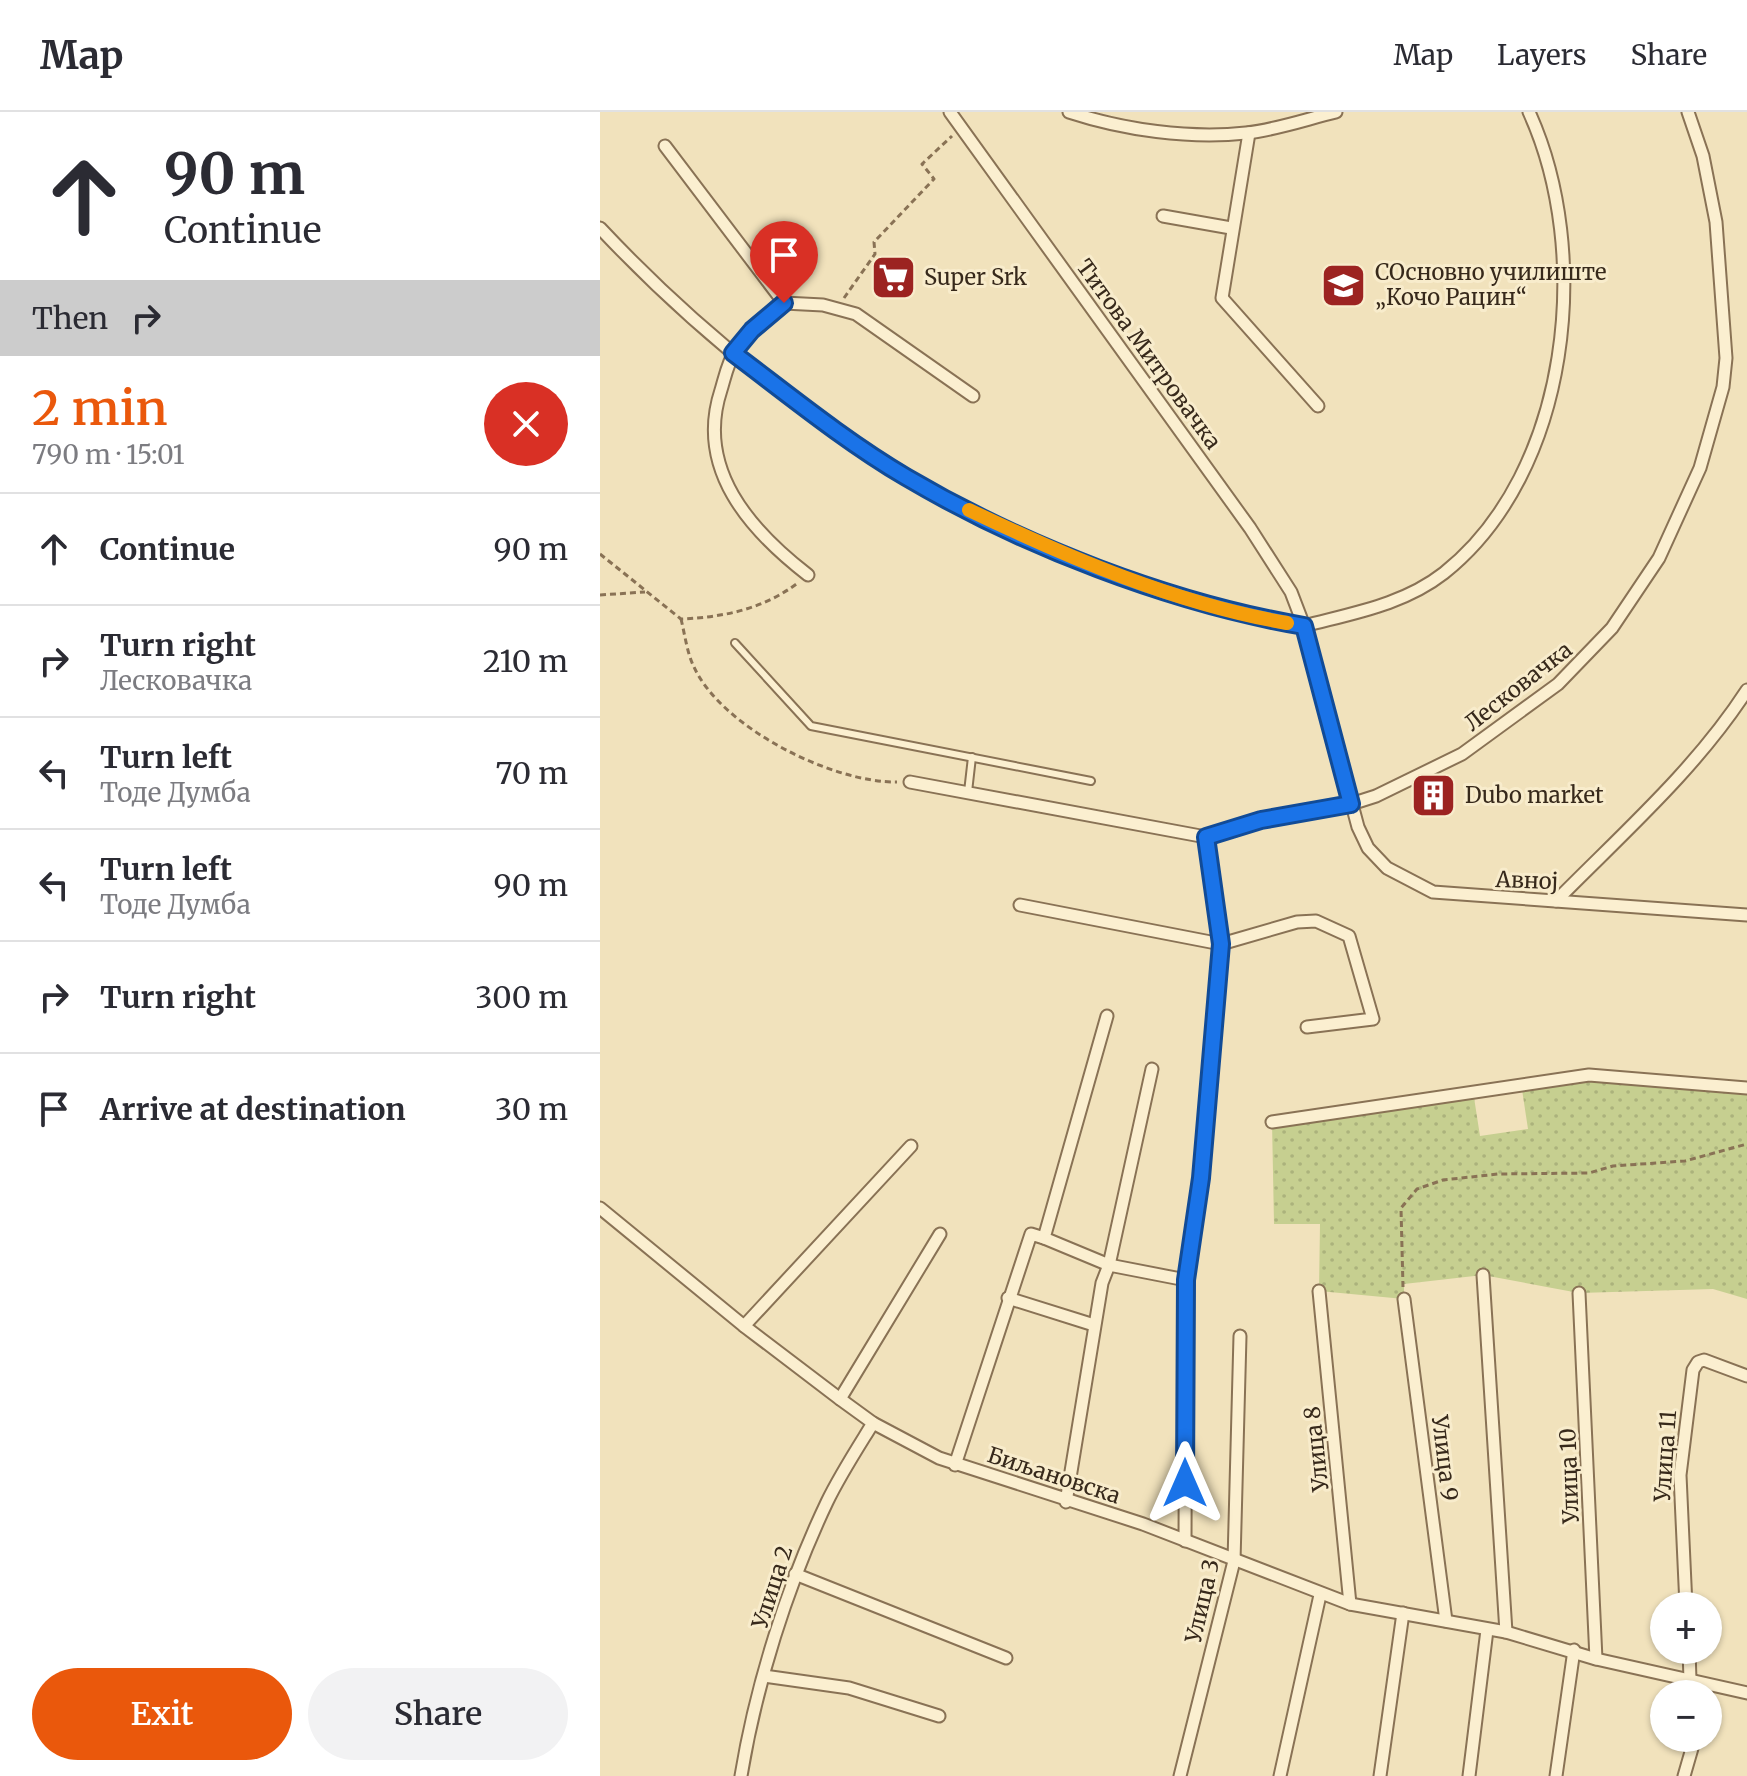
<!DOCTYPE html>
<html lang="en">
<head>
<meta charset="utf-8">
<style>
	body { margin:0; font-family:Merriweather,serif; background:#f2f2f3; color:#2b2b33; height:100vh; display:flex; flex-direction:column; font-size:30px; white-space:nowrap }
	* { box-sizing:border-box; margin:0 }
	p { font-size:26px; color:#7c7c81 }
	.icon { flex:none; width:44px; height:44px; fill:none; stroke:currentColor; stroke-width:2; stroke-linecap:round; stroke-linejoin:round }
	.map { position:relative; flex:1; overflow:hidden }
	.side { display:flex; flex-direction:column; background:#fff; width:600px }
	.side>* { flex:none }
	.hud { background:#fff; color:#2b2b33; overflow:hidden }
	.tools { position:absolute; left:1050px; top:1480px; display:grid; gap:16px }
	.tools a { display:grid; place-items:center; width:72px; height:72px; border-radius:50%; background:#fff; box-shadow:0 2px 6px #0004; font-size:40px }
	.pin { position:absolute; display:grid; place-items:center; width:68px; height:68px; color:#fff; margin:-82px -34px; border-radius:50% 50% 50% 0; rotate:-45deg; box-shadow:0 0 8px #0007 }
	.pin .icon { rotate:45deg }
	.me { position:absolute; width:88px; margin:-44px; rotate:0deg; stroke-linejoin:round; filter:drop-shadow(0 0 6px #0008) }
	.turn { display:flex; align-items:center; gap:28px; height:168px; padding:0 32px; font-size:36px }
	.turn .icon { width:104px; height:104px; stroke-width:2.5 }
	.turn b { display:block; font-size:56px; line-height:68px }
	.then { display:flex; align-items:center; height:76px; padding:0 32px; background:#0003; gap:16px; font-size:30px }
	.round { display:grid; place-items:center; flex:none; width:84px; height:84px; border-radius:42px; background:#f2f2f3 }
	.summary { display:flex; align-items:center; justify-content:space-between; height:136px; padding:0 32px }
	h1 { font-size:48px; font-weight:600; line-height:60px; color:#ea580c }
	.action { display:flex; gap:16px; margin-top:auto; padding:16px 32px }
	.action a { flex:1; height:92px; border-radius:48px; background:#ea580c; color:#fff; font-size:32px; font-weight:600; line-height:92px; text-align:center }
	.action a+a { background:#f2f2f3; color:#2b2b33 }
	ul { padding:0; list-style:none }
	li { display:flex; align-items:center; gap:24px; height:112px; padding:0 32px; border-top:2px solid #e1e1e2 }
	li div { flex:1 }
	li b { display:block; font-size:30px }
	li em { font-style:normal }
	header { display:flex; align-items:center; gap:48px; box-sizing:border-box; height:112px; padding:0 40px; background:#fff; border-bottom:2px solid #e1e1e2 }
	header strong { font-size:38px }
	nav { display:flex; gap:44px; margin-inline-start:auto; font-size:28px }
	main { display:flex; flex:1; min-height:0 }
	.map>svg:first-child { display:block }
</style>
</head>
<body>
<header>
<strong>Map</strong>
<nav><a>Map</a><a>Layers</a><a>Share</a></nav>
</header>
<main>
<section class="side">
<div class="hud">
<div class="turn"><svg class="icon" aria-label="ahead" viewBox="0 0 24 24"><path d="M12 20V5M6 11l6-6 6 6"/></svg><div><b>90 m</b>Continue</div></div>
<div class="then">Then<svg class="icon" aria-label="right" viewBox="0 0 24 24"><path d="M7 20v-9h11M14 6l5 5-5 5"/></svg></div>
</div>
<div class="summary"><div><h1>2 min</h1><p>790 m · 15:01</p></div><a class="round" style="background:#d93025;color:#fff"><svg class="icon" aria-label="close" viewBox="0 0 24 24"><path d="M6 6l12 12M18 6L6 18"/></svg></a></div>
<ul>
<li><svg class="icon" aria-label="ahead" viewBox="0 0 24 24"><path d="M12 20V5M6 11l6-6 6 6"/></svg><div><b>Continue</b></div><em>90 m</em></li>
<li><svg class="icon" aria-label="right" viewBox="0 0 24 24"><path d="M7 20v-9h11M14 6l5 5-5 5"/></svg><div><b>Turn right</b><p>Лесковачка</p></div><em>210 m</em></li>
<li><svg class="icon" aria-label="left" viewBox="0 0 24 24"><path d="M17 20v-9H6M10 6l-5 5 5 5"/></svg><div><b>Turn left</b><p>Тоде Думба</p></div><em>70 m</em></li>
<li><svg class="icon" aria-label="left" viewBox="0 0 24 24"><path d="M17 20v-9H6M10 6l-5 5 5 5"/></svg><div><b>Turn left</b><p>Тоде Думба</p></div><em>90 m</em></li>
<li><svg class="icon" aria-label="right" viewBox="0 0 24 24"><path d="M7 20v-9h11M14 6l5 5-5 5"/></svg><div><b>Turn right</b></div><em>300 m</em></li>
<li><svg class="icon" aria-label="arrive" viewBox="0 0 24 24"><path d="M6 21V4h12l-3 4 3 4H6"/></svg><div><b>Arrive at destination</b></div><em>30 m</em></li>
</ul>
<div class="action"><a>Exit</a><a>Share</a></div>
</section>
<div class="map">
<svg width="1147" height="1664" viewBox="0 0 1147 1664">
	<defs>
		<pattern id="green-dots" width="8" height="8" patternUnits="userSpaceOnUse" patternTransform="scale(2)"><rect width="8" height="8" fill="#c6cf90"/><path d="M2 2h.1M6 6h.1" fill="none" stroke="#abb27c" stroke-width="1.8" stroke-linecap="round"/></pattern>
	</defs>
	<rect width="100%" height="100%" fill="#f1e2bc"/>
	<!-- green -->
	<path fill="url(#green-dots)" d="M991,963l156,15v209l-34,-10 -134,4 -96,-18 -79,9v15l-85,-8 1,-67h-46l-2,-102 201,-31 7,45 48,-7 -7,-46z"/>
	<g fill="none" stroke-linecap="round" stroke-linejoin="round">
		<defs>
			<g id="lane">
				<path d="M135,531l76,83 280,55"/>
				<path d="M368,680l4,-35"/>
			</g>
			<g id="street">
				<path d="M350,0l300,416 41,64 13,34c49,-13 99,-21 140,-53 127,-101 149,-321 85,-461"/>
				<path d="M469,0c55,18 120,27 177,21 30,-3 61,-14 90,-21"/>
				<path d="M649,21l-27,165 96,108"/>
				<path d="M65,34l119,157"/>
				<path d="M563,104l68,12"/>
				<path d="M0,116c186,198 434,351 704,398l54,201 10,21 19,20 46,24 314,23"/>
				<path d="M208,463c-58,-45 -113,-106 -87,-185 4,-13 7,-29 15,-40 14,-19 31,-33 48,-47l39,2 33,9 117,82"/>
				<path d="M310,670l296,55 55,-17 90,-16 25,-8 86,-42 96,-70 54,-56 47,-70 41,-90 23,-81 3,-29 -10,-136 -13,-66 -15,-44"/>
				<path d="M956,789c67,-68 139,-131 191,-211"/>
				<path d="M420,793l201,39 76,-22 19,-1 33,15 24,83 -66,8"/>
				<path d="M507,904l-63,222 65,27 77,15"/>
				<path d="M672,1010l317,-47 158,13"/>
				<path d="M0,1096l144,118 96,73 33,24 66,35 204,66 207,80 156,28 90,27 151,34"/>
				<path d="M883,1163l23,357"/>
				<path d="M719,1179l31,313"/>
				<path d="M979,1181l17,366"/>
				<path d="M408,1186l86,27"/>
				<path d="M804,1187l42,322"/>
				<path d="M144,1214l167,-180"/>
				<path d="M240,1287l100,-165"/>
				<path d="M355,1353l76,-231 13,4"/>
				<path d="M466,1390l36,-219 7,-18 43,-196"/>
				<path d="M585,1429l1,-261 15,-102 20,-234 -15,-107"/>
				<path d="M195,1462l211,84"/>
				<path d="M1086,1494l-6,-131 13,-105 5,-8 6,-2 43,16"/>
				<path d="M1089,1538l1,30"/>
				<path d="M164,1564l85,12 90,28"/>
				<path d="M141,1664c15,-91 46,-190 86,-274 13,-27 30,-53 46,-79"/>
				<path d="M580,1664l54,-215 6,-225"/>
				<path d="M680,1664l40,-181"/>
				<path d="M780,1664l23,-163"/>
				<path d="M869,1664l18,-146"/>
				<path d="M956,1664l18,-126"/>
				<path d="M1084,1664l11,-38"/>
			</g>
		</defs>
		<!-- lane casing -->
		<use href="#lane" stroke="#897255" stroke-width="10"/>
		<!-- street casing -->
		<use href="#street" stroke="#897255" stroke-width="15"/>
		<!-- path -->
		<g stroke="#897255" stroke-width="3" stroke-dasharray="6 4" stroke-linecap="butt">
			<path d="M244,186l31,-44 -1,-12 60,-63 -12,-15 30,-28"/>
			<path d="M0,442l81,65c44,-2 83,-10 118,-37"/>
			<path d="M0,483l45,-3"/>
			<path d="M81,507c4,16 6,34 13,48 28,61 139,116 203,115"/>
			<path d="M803,1175l-2,-79 16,-19 26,-9 55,-6 91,-1 24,-7 72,-5 62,-17"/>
		</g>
		<!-- lane -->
		<use href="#lane" stroke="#fbefd0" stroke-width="6"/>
		<!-- street -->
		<use href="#street" stroke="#fbefd0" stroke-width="11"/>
	</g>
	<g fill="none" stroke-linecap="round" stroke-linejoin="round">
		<defs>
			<path id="route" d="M184,191l-32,27 -19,23c57,43 112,88 173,124 117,69 264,126 398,149l47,178 -90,16 -55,17 15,107 -20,234 -15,102 -1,203"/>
		</defs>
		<!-- route casing -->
		<use href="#route" stroke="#114b97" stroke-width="20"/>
		<!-- route -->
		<use href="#route" stroke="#1a73e8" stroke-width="14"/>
		<!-- slow -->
		<path stroke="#f59e0b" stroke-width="14" d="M369,398c100,48 208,94 318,113"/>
	</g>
	<!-- icons -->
	<defs>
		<symbol id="supermarket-square" viewBox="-11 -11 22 22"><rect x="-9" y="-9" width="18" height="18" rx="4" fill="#9c2321" stroke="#f8eccc"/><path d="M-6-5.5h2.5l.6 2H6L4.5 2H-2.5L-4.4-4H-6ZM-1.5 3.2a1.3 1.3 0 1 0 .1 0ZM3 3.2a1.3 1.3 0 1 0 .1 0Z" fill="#fff"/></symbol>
		<symbol id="school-square" viewBox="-11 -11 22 22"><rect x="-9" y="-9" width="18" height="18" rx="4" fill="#9c2321" stroke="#f8eccc"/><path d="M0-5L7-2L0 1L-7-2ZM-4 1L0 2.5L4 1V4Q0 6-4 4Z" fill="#fff"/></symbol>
		<symbol id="building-square" viewBox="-11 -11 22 22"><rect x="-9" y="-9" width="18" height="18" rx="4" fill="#9c2321" stroke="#f8eccc"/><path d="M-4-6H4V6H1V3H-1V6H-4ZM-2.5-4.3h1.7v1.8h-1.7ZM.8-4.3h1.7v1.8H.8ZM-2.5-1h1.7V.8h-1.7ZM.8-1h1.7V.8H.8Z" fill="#fff"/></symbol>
	</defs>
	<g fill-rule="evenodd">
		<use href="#supermarket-square" x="268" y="140" width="51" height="51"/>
		<use href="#school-square" x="718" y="148" width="51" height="51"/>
		<use href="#building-square" x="808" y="658" width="51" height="51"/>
	</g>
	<g text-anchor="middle" stroke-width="6" stroke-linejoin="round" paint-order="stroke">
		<!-- poi labels -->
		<g font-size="22" fill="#37291b" stroke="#f8eccc" text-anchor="start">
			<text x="775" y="168">СОсновно училиште<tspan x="775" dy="25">„Кочо Рацин“</tspan></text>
			<text x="324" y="173">Super Srk</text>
			<text x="865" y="691">Dubo market</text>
		</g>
		<!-- street labels -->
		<g font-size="22" fill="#37291b" stroke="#f8eccc">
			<text transform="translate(549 242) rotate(54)" y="8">Титова Митровачка</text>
			<text transform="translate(918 574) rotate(-38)" y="8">Лесковачка</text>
			<text transform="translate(927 768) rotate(2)" y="8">Авној</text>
			<text transform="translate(716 1337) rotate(-96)" y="8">Улица 8</text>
			<text transform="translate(1065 1344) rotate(-86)" y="8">Улица 11</text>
			<text transform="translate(845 1346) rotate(83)" y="8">Улица 9</text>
			<text transform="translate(454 1363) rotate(18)" y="8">Биљановска</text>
			<text transform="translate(969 1364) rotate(-92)" y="8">Улица 10</text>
			<text transform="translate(172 1475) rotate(-72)" y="8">Улица 2</text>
			<text transform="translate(602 1489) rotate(-77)" y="8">Улица 3</text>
		</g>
	</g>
</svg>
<div class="tools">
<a>+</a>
<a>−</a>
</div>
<div class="pin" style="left:184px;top:191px;background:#d93025"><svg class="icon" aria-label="arrive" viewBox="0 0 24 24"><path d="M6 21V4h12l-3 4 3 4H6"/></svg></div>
<svg class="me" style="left:585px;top:1371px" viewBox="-20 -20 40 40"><path d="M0-17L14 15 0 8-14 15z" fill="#1a73e8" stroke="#fff" stroke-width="4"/></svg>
</div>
</main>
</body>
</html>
